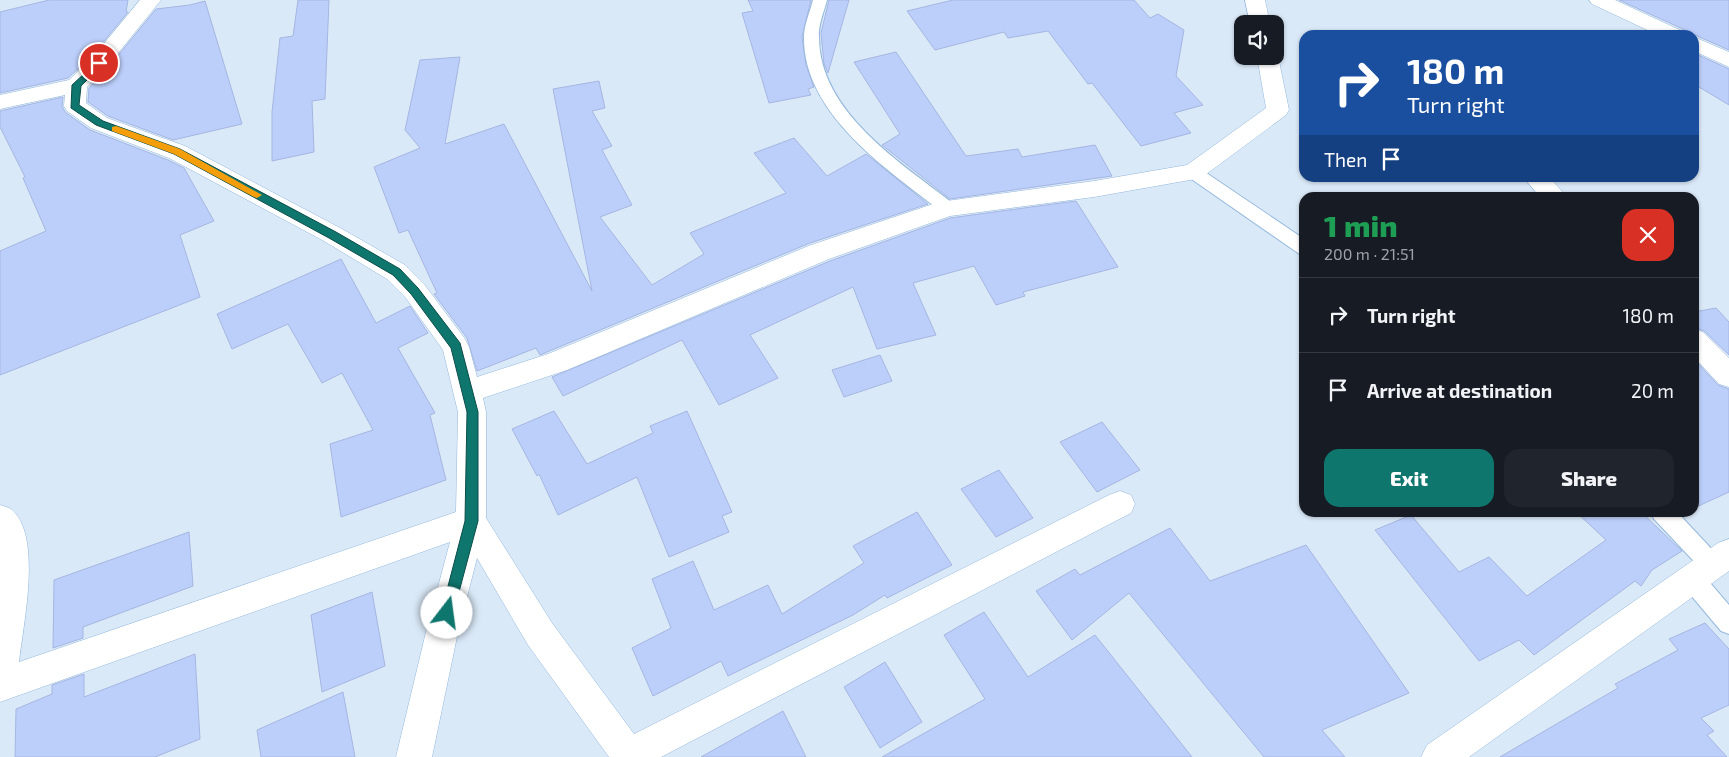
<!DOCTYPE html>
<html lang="en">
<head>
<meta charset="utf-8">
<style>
	body { margin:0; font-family:"Exo 2",sans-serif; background:#20242c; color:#f1f3f6; height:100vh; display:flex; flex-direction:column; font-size:19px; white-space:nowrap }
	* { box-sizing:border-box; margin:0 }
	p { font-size:16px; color:#9ea1a6 }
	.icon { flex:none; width:28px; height:28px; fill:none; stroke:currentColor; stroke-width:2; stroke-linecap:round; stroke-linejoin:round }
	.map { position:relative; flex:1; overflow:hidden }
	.panel { position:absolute; left:1299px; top:192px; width:400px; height:325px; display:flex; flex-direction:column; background:#171b24; border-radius:15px; box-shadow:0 1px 4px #0004 }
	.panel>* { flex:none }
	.guide { position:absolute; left:1299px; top:30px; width:400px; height:152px; border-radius:15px; box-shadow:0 1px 4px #0004; background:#1a4fa0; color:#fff; overflow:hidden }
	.controls { position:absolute; left:1234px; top:15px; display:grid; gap:10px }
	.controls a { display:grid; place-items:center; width:50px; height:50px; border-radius:10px; background:#171b24; box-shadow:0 1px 4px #0004; font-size:25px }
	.pin { position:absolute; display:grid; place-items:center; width:42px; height:42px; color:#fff; margin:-21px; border:2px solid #fff; border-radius:50%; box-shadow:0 1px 5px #0007 }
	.me { position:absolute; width:55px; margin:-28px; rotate:15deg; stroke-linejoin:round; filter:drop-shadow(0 0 4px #0008) }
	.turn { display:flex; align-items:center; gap:18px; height:105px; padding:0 25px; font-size:22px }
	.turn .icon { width:65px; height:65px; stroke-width:2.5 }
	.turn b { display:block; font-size:35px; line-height:42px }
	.then { display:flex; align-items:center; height:48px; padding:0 25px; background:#0003; gap:10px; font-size:19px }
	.round { display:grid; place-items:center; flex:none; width:52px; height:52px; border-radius:15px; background:#20242c }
	.summary { display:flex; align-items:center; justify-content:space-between; height:85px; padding:0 25px }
	h1 { font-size:30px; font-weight:800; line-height:38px; color:#1e9e55 }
	.primary-button { display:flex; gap:10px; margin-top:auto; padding:10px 25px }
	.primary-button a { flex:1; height:58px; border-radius:15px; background:#0f766e; color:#fff; font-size:20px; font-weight:800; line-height:58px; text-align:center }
	.primary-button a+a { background:#20242c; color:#f1f3f6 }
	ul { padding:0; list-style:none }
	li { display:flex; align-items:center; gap:15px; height:75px; padding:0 25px; border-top:1px solid #363941 }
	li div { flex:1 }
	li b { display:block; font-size:19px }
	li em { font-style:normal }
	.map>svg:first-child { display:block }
</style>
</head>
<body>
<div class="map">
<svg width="1729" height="757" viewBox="0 0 1729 757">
	<rect width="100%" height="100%" fill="#dae9f8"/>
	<!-- building -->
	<g fill="#bccefa" stroke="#a5b6e1">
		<path d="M49,0h79l-2,12h2l-37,45 -23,21 -68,15v-81z"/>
		<path d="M298,0h31l-4,99 -13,2 2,51 -42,9v-49l8,-74 13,-2z"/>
		<path d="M748,0h63l-9,37 4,28 8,22 -6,2 3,6 -42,8 -27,-90 11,-2z"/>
		<path d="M829,0h20l-21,73 -4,-9 -3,-31z"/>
		<path d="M953,0h181l16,18 8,-4 26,16 -8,46 27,29 -29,8 17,20 -50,13 -49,-63 -4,1 -40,-53 -40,7 -4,-6 -69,18 -28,-39z"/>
		<path d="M1619,0h110v50l-34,-15h-8l-4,-6z"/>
		<path d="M205,1l37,123 -69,16 -65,-24 -20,-14 1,-14 18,-19 49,-60 34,-4z"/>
		<path d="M896,52l70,104 52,-7 4,8 73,-12 17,31 -162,23 -68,-54 18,-11 -46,-72z"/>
		<path d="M1694,53l35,16v36l-35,-21z"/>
		<path d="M460,57l-15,87 59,-20 88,167 -39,-202 46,-8 6,27 -13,3 20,35 -10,4 30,55 -32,12 52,68 52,-31 -14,-21 96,-40 -32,-40 40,-15 33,38 39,-22 62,50 -118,39 -263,109 -7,3 -4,-7 -59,23 -10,-33 -33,-44 3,-1 -29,-63 -9,3 -25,-66 46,-19 -15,-18 15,-70z"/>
		<path d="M63,97l-1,9 3,6 25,18 78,30 16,8 30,53 -34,14 20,62 -200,78v-124l46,-20 -23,-53 2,-1 -25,-50v-16z"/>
		<path d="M1076,201l42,66 -95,25 2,4 -29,9 -22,-39 -61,17 23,52 -59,14 -24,-62 -103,48 28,43 -59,27 -37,-65 -119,56 -11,-19 278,-116 120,-43z"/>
		<path d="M341,259l35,64 34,-17 18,27 -30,15 37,65 -5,2 16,65 -105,37 -11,-73 43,-14 -31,-57 -20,10 -34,-59 -56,25 -15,-35z"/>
		<path d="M1716,308l13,14v33l-25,-24 -10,-4v-15z"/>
		<path d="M880,355l12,26 -48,16 -12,-27z"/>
		<path d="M1694,359l24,26 11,4v103l-35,16z"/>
		<path d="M554,411l33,53 66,-31 -3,-7 37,-15 45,101 -10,4 7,16 -60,25 -32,-80 -79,38 -19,-41 -2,2 -25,-47z"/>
		<path d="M1102,422l38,48 -43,22 -37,-50z"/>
		<path d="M999,470l34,48 -37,19 -35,-48z"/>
		<path d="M917,512l35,53 -65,33 -2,-3 -32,20 -125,61 -7,-15 -68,35 -21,-48 39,-20 -19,-49 41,-18 21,49 54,-25 14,29 82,-51 -11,-17z"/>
		<path d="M1576,512h65l41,39 -30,19 -11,16 -6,-5 -101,74 -15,-15 -40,21 -104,-131 36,-15 48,57 30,-15 38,39 79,-56z"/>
		<path d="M1170,528l40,53 96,-36 103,148 -87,37 23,27h-81l-135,-164 -57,47 -36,-49 39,-22 5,6z"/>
		<path d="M189,532l4,54 -110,41v11l-30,10 1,-68z"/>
		<path d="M372,592l13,74 -63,26 -11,-77z"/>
		<path d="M984,612l44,65 67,-42 97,122h-310l103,-58 -41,-64z"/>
		<path d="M1705,623l24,26v56l-28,13 13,13 -7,4 20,22h-227l118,-69 -3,-4 63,-34 -9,-11z"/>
		<path d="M195,654l5,85 -45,18h-140l1,-48 36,-15v-9l32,-11v23z"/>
		<path d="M885,662l37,60 -42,26 -36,-61z"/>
		<path d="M343,692l12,65h-94l-4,-27z"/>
		<path d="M783,711l23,46h-105z"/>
	</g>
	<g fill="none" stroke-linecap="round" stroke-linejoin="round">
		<defs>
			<g id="service">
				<path d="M813,0h14c-3,12 -9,25 -8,37 0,75 82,126 135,167l3,4 -3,4 -6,2 -6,-2c-54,-42 -139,-98 -138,-175 0,-12 6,-25 9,-37z"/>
				<path d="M1193,166l6,2 105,71v16l-6,-2 -111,-77 -2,-4 2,-4z"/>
				<path d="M1651,512h26l43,46 3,7 -3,7 -8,4 -8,-4 -50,-53z"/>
				<path d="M1692,568l8,3 29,34v29l-8,-3 -37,-44 -3,-8 3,-8z"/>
			</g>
			<g id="minor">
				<path d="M140,0h21l-55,68 -19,19 -1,16 21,15 78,28 157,83 63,36 19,19 41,55 4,8 8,30 71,-23 263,-109 128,-43 155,-21 93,-16 79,-57 -9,-52h18v-4l3,4 11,54 -3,5 -85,63 -107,19 -144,19 -121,43 -262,111 -84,28 3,14v106l66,105 82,111 475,-239 11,-4 11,4 4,9 -4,9 -470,244h-52l-81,-112 -51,-87 -19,74 -26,125h-36l30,-125 24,-90 -450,160v-197c3,1 8,2 11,4 32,26 12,116 8,153l437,-150 2,-100 -15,-62 -37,-52 -19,-19 -63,-38 -155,-83 -78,-30 -24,-17 -3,-5 1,-11 -65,14v-14l69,-15 23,-22z"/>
				<path d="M1245,0h20l5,24h-20z"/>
				<path d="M1589,0h26l67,31 3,4h-27l-66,-31z"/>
				<path d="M1694,37l35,15v15l-35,-16z"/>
				<path d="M1524,178h26l18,20h-27z"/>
				<path d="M1694,329l9,3 26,26v29l-10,-3 -25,-27z"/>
				<path d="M1729,539v32l-260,186h-48l6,-12 291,-202z"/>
			</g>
		</defs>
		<!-- service casing -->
		<use href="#service" stroke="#94b8dc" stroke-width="2"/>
		<!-- minor casing -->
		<use href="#minor" stroke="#94b8dc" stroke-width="1"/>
		<!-- service -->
		<use href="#service" fill="#fff" fill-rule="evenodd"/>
		<!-- minor -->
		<use href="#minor" fill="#fff" fill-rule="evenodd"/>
	</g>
	<!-- route -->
	<path fill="#0f766e" stroke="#0a4d48" d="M99,60l4,3 -1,2 -21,21 -2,19 24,16 77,28 156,83 64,37 18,19 42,55 18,69v109l-26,97 -5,2 -4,-2 -2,-5 24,-92 2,-109 -16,-64 -40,-54 -18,-19 -64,-37 -155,-84 -78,-29 -25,-17 1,-23z"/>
	<!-- slow -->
	<path fill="#f59e0b" d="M116,126l64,23 82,46 -5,3 -3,-1 -80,-43 -62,-23v-4z"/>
</svg>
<div class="controls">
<a><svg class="icon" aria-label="sound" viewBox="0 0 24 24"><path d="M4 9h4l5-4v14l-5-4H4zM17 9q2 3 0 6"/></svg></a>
</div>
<div class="pin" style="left:99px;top:63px;background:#d93025"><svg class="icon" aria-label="arrive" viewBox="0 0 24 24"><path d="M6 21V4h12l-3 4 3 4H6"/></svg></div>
<svg class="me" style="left:447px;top:613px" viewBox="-20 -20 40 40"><circle r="19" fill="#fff"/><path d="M0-13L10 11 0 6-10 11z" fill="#0f766e"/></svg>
<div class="guide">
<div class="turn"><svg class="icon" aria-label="right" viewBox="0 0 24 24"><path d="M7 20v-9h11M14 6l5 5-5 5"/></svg><div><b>180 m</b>Turn right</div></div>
<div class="then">Then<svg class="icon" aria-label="arrive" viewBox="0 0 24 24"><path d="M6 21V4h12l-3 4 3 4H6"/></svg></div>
</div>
<section class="panel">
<div class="summary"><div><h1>1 min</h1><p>200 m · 21:51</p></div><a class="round" style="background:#d93025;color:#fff"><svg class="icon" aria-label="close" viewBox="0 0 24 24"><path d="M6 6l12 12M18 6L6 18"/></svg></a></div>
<ul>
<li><svg class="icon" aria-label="right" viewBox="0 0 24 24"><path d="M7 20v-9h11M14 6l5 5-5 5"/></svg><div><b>Turn right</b></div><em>180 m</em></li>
<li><svg class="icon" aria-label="arrive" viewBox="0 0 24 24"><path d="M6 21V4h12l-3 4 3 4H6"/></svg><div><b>Arrive at destination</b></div><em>20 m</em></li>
</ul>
<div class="primary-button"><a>Exit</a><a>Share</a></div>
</section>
</div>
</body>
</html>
